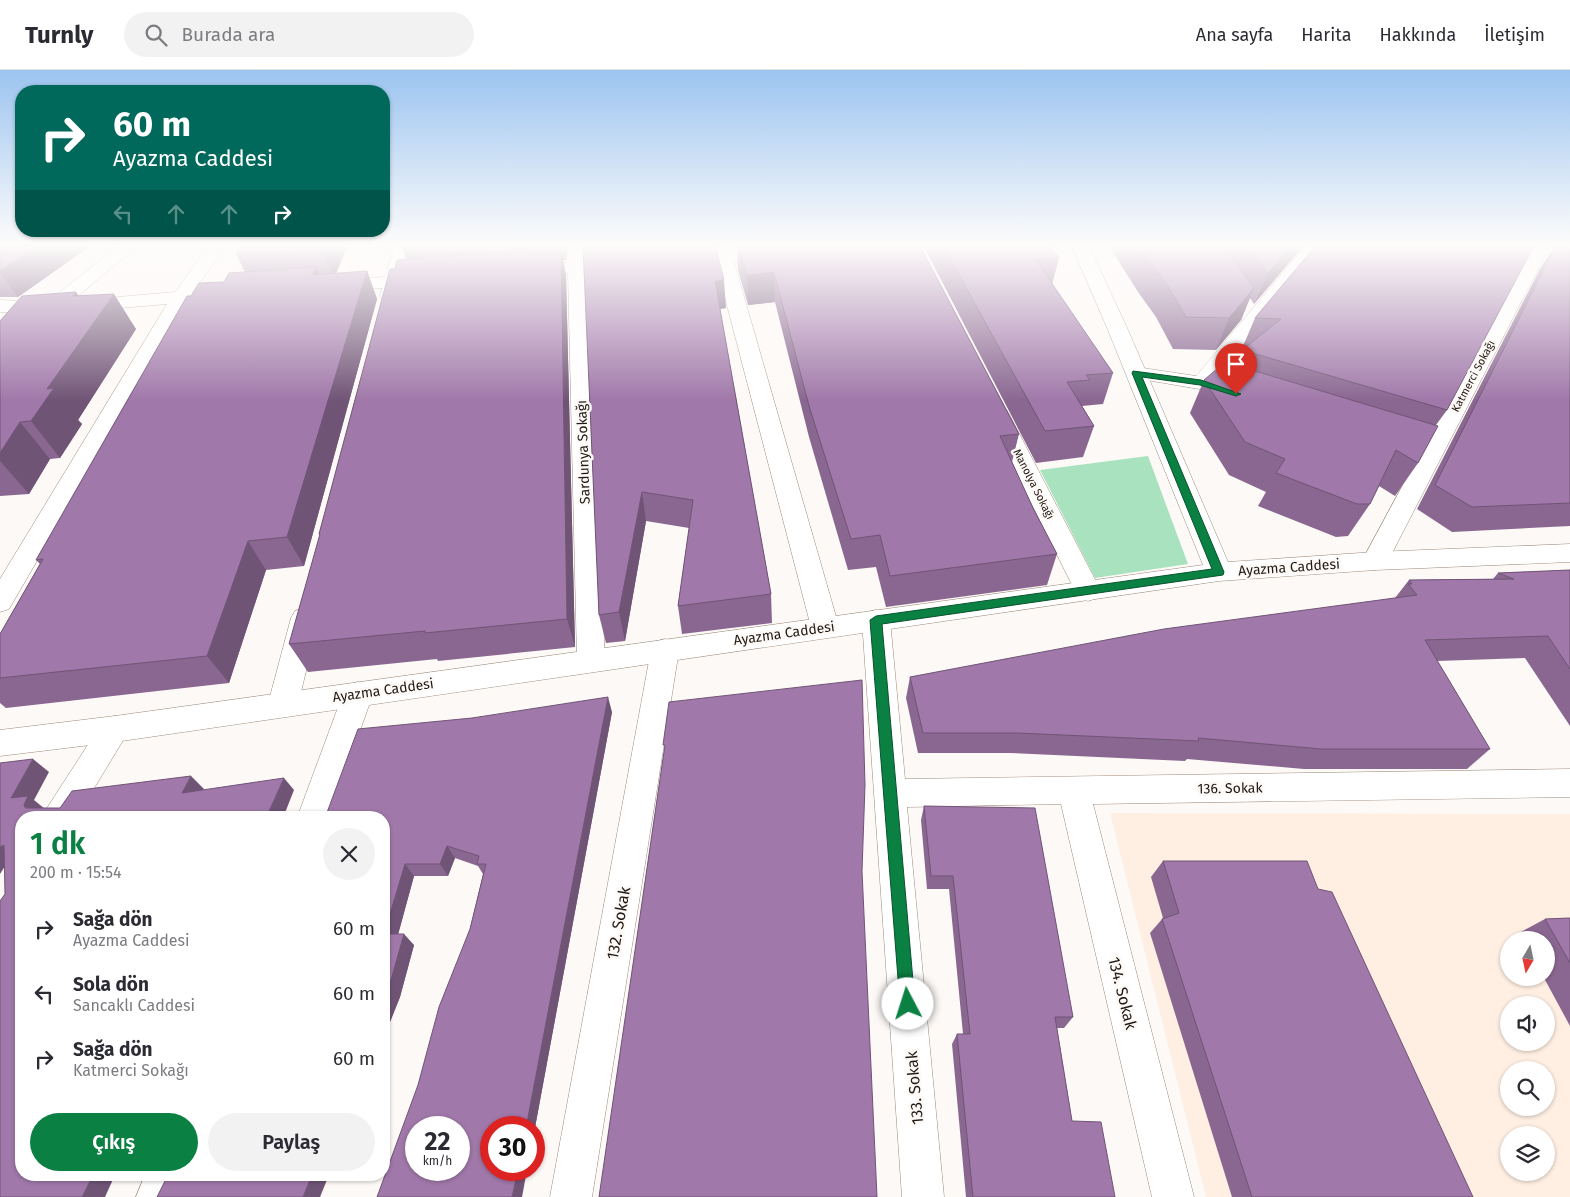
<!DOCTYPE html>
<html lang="tr">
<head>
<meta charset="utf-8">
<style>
	body { margin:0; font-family:"Fira Sans",sans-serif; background:#f2f2f3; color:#2b2b33; height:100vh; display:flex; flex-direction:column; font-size:19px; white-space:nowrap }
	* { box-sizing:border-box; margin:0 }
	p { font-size:16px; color:#7c7c81 }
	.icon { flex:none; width:28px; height:28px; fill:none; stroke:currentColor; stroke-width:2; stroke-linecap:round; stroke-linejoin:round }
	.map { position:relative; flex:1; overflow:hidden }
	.side { position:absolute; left:15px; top:741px; width:375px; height:370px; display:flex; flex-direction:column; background:#fff; border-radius:20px; box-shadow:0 1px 4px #0004 }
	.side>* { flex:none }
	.guide { position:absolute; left:15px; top:15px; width:375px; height:152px; border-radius:20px; box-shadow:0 1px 4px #0004; background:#00695c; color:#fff; overflow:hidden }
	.needle { width:32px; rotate:189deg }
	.fabs { position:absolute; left:1500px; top:861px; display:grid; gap:10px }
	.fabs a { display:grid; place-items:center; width:55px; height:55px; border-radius:50%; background:#fff; box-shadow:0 1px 4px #0004; font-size:25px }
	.speed { position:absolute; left:405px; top:1046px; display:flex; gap:10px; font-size:25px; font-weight:700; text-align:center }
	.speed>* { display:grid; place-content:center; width:65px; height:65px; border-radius:50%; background:#fff; box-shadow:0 1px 4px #0004; line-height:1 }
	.speed small { font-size:12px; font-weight:400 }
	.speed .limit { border:8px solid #d22; background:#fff; color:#111 }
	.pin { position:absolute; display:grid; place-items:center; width:42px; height:42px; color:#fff; margin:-51px -21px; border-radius:50% 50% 50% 0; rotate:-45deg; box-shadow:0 0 5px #0007 }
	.pin .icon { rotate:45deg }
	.me { position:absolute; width:55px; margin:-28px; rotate:355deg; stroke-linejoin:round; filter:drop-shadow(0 0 4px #0008) }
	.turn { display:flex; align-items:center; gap:18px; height:105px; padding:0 15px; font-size:22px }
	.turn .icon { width:65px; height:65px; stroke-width:2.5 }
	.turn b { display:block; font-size:35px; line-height:42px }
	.lanes { display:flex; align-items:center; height:48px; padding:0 15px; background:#0003; justify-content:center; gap:25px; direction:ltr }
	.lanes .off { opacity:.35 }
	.round { display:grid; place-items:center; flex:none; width:52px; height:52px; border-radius:26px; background:#f2f2f3 }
	.headline { display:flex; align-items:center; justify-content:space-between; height:85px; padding:0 15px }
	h1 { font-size:30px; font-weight:600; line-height:38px; color:#0b8043 }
	.cta { display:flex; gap:10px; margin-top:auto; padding:10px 15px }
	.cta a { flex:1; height:58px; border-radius:30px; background:#0b8043; color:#fff; font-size:20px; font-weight:600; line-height:58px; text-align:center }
	.cta a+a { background:#f2f2f3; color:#2b2b33 }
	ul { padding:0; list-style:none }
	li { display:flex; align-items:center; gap:15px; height:65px; padding:0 15px }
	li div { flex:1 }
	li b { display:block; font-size:19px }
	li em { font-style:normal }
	header { display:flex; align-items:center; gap:30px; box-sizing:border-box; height:70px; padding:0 25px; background:#fff; border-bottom:1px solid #e1e1e2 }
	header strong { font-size:24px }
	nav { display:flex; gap:28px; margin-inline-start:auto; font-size:18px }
	.search { width:350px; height:45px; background:#f2f2f3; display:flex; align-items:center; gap:12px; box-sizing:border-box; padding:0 18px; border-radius:28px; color:#7c7c81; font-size:19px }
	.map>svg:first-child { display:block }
</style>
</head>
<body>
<header>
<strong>Turnly</strong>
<div class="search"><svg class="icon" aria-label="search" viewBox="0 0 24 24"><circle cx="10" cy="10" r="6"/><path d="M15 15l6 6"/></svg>Burada ara</div>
<nav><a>Ana sayfa</a><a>Harita</a><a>Hakkında</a><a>İletişim</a></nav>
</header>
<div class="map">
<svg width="1570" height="1127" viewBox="0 0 1570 1127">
	<rect width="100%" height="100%" fill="#fdf9f6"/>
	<!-- built -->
	<path fill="#ffefe2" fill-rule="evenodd" d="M1110,743l460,1v383h-364zM1509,870h37v38h-37zM1509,935h37v37h-37zM1509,1000h37v38h-37zM1509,1065h37v37h-37z"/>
	<!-- green -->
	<path fill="#a9e2be" d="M1148,386l40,108 -93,14 -55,-108z"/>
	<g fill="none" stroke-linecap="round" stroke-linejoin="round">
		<defs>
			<g id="minor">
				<path d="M121,174h19l-68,57 103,-9 35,-48h17l-33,47 31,-3 7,2 2,4 -2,4 -45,5 -178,306 -9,3v-33l167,-275 -116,10 -51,-2v-12l47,2z"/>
				<path d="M395,174h17l-8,31 21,-1 6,1 3,4 -3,4 -30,3 -5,14 -7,2 -7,-2 -2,-4 2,-8 -49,3 -6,-1 -3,-4 3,-4 6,-1 52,-4z"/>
				<path d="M568,174h16l1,17 37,-2 6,1 3,4 -3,4 -42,4 19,388 -4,8 -10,3 -10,-3 -4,-8 -9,-387 -40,3 -6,-1 -3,-4 3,-4 6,-1 40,-3z"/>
				<path d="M712,174h16l3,8 43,-3 6,1 3,4 -3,4 -6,1 -40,3 105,365 -4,7 -10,3 -10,-3 -4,-7 -95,-364 -34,2 -6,-1 -3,-4 3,-4 38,-3z"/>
				<path d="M1307,174h18l-111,136 32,10 4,4 -4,4 -7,2 -40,-11 -70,-12 -3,-4 3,-4 7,-2 60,9z"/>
				<path d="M1533,174h18l-163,317 -4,6 -9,3 -9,-3 -4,-6z"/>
				<path d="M998,337l8,2 3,5 92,177 -4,7 -9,3 -9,-3 -4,-7 -88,-177 3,-5z"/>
				<path d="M305,538l10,3 4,7 -21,86 -5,8 -10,4 -10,-4 -5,-8 23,-86 4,-7z"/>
				<path d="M876,540l10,3 4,7 15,159 665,-10v28l-477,7 101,393h-42l-91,-393 -154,3 37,390h-42l-40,-577 4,-7z"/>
				<path d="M665,569l10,3 4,8 -87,547h-42l101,-547 4,-8z"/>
				<path d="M358,612l10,4 5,8 -44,124h-32l46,-124 5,-8z"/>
				<path d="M115,646l11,4 4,9 -54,89h-34l5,-10 57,-88z"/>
				<path d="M145,1105h42l-9,22h-42z"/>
			</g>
			<path id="tertiary" d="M1071,174h17l40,86 100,232 147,-10 195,-8v18l-195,8 -156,11 -1104,161 -115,14v-26l115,-14 1088,-151 -95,-235z"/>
		</defs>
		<!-- minor casing -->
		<use href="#minor" stroke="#9c8a7b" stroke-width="1"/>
		<!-- tertiary casing -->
		<use href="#tertiary" stroke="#9c8a7b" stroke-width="1"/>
		<!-- minor -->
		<use href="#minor" fill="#fff" fill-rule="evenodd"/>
		<!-- tertiary -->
		<use href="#tertiary" fill="#fff" fill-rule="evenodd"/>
	</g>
	<!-- wall -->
	<g fill="#8a6791">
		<path d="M0,174h93l-75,53h-18z"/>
		<path d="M348,174l-12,30 31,-3 10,28 -73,267 -38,4 -37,113 -223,25 -6,-5v-69l40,-70 -4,-4 155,-264 54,-24 -9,-18z"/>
		<path d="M401,174h166l-1,16h-3l3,15 9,372 -137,14 -1,-2 -129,13 -19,-28 31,-108 -1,-2 76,-265 11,-10z"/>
		<path d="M584,174h108l34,64 -6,1 51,285 1,29 -90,11 -4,-28 11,-78 -43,-7 -21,120 -19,2 -7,-28z"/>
		<path d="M737,174h182l100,190 -7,28 21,46 24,46 -10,31 -161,22 -10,-40 -28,3 -39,-133 -34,-135 -27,3 -10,-35z"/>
		<path d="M925,174h124l10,14 -7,27 61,88 -10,31 -21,2 12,20 -11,31 -47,6 -112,-216z"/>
		<path d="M1108,174h197l-51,60 -4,-6 -9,22 -25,30 -43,-1 -17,-32 -18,-25z"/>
		<path d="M1317,174l130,166 -11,15 -18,38 -23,33 -16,-10 -9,18 -22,32 -12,1 -78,-31 8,-14 -37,-17 -39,-62 14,-33 31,-15 20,-47z"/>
		<path d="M1556,175l14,4v277l-118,6 -35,-23 123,-240z"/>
		<path d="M78,226l58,33 -58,91 4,4 -22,34 -10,1 -21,35 -29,2v-175z"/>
		<path d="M1570,500v156l-45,-68 -88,3 53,88 -23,20h-163l-117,-10 -2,2 -175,-8h-92l-12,-55 4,-21 485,-79 14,-18 84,-1 5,-6z"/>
		<path d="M612,642l-78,421v-5l-116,-43 52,-156 13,-55 -5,-8 -23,-8 -7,18h-34l-16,58 16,11 -14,52 -16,40v-219z"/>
		<path d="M924,736l149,211 -9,11h-7l15,93 43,76h-149l-14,-153 5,-10h6l-14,-145h-22l-6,-69z"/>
		<path d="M1163,791l155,28 155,308h-241l-82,-264 13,-15 -12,-41z"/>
		<path d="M1570,848v108l-26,-48h2v-38h-23l-4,-7 26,-14z"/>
	</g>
	<!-- shaded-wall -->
	<g fill="#705476">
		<path d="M41,174h52l-75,53 -18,-24v-2z"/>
		<path d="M323,174h25l-14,34 -13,-31z"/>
		<path d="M563,174h4l-1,16z"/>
		<path d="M1293,174h12l-51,60 14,-31z"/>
		<path d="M561,178l5,27 9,372 -8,-28z"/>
		<path d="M316,197l11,27 -15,-19z"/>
		<path d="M367,201l10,28 -73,267 -17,-29z"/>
		<path d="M774,202l1,30 -27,3 -1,-30z"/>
		<path d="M724,210l2,28 -9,1 -2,-28z"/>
		<path d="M1254,218l-13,32 -25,30 13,-32z"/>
		<path d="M76,222l19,29 19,-27 22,35 -58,91 4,4 -22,34 -29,-37 16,-32 26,-93z"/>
		<path d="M20,352l30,37 -21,35 -29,-33v-8z"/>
		<path d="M642,422l4,29 -21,120 -6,-29z"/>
		<path d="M248,471l18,29 -37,113 -22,-27z"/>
		<path d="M608,627l4,15 -78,421v-5h-8z"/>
		<path d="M33,689l16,13 -15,28 11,9 -5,8 -29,-19z"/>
		<path d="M191,706l13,13 -9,16 -13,-12z"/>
		<path d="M284,708l10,12 -11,28h-17z"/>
		<path d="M4,775l3,18 -7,11v-27z"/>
		<path d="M447,776l8,12 -7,18 -8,-12z"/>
		<path d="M405,794l9,12 -19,70 -11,-12z"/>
		<path d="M404,864l10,11 -14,52 -16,40v-37z"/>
		<path d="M518,1100h9l-5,27h-10z"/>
		<path d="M93,1105h22l-10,22h-23z"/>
		<path d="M312,1105h17l-9,22h-17z"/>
	</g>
	<!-- building -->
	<g fill="#a078a9" stroke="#705476" fill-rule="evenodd">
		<path d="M0,174h41l-41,27z"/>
		<path d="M242,174h81l-2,3 -85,7z"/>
		<path d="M624,174h68l1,2 22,-2 9,36 -9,1 56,313 -93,12 15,-106 -51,-8 -23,120 -20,3 -16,-369z"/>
		<path d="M738,174h181l100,190 -19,2 33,72 24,46 -167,22 -10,-41 -29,4 -42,-133 -35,-134 -27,3z"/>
		<path d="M942,174h107l10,14 -23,2 77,113 -27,2 4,5 -23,2 27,44 -49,5z"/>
		<path d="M1137,174h86l31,44 -25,30 -43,-1 -19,-32 -19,-25z"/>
		<path d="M1246,174h47l-25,29z"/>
		<path d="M1317,174h218l-88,166 -205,-60 39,-31 -26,-1z"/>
		<path d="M1556,175l14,4v254l-98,4 -37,-22z"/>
		<path d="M561,178l6,371 -142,14v-2l-136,13 31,-110h-1l71,-265h5l2,-9z"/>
		<path d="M316,197l-4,8 55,-4 -80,266 -39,4 -41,115 -207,22v-44l43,-75 -7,1 151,-264h4l8,-13 25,-1 5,-9z"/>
		<path d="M76,222l-3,4 41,-2 -67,95 7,-1 -23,33 -11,1 -20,31v-132l22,-25z"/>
		<path d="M1225,292l213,64 -20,37 -22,-13 -26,54h-13l-81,-31 9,-14 -40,-17 -41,-62z"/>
		<path d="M1570,500v99l-22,-33 -123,4 65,109h-169l-123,-11 1,3 -182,-8h-94l-13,-56 254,-48 253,-34 -9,-11h4l-3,-4 105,-1 -16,-6z"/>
		<path d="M862,610l3,105 -3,86 15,326h-278l66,-452h-2l6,-43z"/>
		<path d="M608,627l-82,431h-35v42h27l-6,27h-135l41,-112 21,-78 31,-78 16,-65h-9l2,-8 -32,-10 -7,18h-35l-21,70h20l-15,53 -5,13v-182h-59l33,-89 114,-11zM416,1058h43v42h-43z"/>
		<path d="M33,689l-22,39 17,-2 -4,9 1,3h35l12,-17 119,-15 -9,17 102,-15 -18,40h-245v357h72l-11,22h-82v-296l5,-7 -1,-49 -4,2v-84z"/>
		<path d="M924,736l111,2 38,209h-18l17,104 29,1 14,75h-142l-16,-163h13l-17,-158h-22z"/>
		<path d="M1163,791h144l11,28 14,3 141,305h-221l-90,-278 17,-6z"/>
		<path d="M1570,848v45l-25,-44z"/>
		<path d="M168,1105h144l-9,22h-146z"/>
	</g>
	<!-- sky -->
	<linearGradient id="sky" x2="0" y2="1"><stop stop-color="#9bc4f0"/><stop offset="0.53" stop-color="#fefcfb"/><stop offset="1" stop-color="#fefcfb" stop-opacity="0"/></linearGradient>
	<rect width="1570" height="331" fill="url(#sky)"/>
	<!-- route -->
	<path fill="#0b8043" stroke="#07532c" d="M1133,301l68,9 40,14 -5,2 -36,-11 -58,-8 82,195 -1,3 -341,49 33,380 -2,6 -5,2 -6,-2 -2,-6 -30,-384 6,-4 336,-47 -80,-196z"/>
	<g text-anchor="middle" stroke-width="5" stroke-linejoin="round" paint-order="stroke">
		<!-- far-street labels -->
		<g font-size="11" fill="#211a14" stroke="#fdf9f6">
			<text transform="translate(1473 306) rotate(-62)" y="4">Katmerci Sokağı</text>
			<text transform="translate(1034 414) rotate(63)" y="4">Manolya Sokağı</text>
		</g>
		<!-- street labels -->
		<g font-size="14" fill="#211a14" stroke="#fdf9f6">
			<text transform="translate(583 382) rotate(-92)" y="5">Sardunya Sokağı</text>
			<text transform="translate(1289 497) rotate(-4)" y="5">Ayazma Caddesi</text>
			<text transform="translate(784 563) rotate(-8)" y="5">Ayazma Caddesi</text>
			<text transform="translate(383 620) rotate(-8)" y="5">Ayazma Caddesi</text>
			<text transform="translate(1230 718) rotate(-1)" y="5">136. Sokak</text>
		</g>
		<!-- near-street labels -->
		<g font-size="16" fill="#211a14" stroke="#fdf9f6">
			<text transform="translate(618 853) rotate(-80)" y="6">132. Sokak</text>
			<text transform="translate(1123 923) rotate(76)" y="6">134. Sokak</text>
			<text transform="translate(914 1018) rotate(-95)" y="6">133. Sokak</text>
		</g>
	</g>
</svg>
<div class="fabs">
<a><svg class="needle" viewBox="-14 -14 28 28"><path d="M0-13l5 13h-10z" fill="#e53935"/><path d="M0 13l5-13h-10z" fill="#7c7c81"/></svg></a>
<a><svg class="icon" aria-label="sound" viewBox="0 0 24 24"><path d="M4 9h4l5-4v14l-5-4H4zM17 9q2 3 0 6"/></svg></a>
<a><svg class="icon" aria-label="search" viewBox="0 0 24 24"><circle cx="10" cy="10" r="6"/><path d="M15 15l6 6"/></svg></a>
<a><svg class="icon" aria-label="layers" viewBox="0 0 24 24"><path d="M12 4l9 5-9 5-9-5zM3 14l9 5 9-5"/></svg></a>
</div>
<div class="speed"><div>22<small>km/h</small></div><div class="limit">30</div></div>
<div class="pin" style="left:1236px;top:324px;background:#d93025"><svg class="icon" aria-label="arrive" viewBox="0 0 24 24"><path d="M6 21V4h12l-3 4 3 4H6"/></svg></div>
<svg class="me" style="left:908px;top:934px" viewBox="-20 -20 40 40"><circle r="19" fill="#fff"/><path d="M0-13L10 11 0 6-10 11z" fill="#0b8043"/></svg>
<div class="guide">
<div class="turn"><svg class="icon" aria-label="right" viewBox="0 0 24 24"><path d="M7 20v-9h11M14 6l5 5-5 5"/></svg><div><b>60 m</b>Ayazma Caddesi</div></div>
<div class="lanes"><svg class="icon off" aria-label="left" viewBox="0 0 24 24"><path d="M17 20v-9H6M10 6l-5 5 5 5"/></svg><svg class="icon off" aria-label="ahead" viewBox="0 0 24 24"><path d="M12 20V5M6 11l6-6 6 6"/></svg><svg class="icon off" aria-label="ahead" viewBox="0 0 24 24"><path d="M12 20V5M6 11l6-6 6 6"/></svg><svg class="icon" aria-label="right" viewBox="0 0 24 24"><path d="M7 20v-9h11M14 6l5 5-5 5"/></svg></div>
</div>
<section class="side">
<div class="headline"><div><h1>1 dk</h1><p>200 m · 15:54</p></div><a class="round"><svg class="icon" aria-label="close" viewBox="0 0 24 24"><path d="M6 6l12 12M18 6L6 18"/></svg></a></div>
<ul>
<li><svg class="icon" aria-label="right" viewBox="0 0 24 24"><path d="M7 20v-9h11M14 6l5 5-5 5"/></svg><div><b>Sağa dön</b><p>Ayazma Caddesi</p></div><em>60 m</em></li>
<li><svg class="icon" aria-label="left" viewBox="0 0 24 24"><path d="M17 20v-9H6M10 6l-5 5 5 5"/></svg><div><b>Sola dön</b><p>Sancaklı Caddesi</p></div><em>60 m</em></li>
<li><svg class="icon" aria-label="right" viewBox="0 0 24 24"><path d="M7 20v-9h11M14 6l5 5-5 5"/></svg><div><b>Sağa dön</b><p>Katmerci Sokağı</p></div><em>60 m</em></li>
</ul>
<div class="cta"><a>Çıkış</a><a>Paylaş</a></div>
</section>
</div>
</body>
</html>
